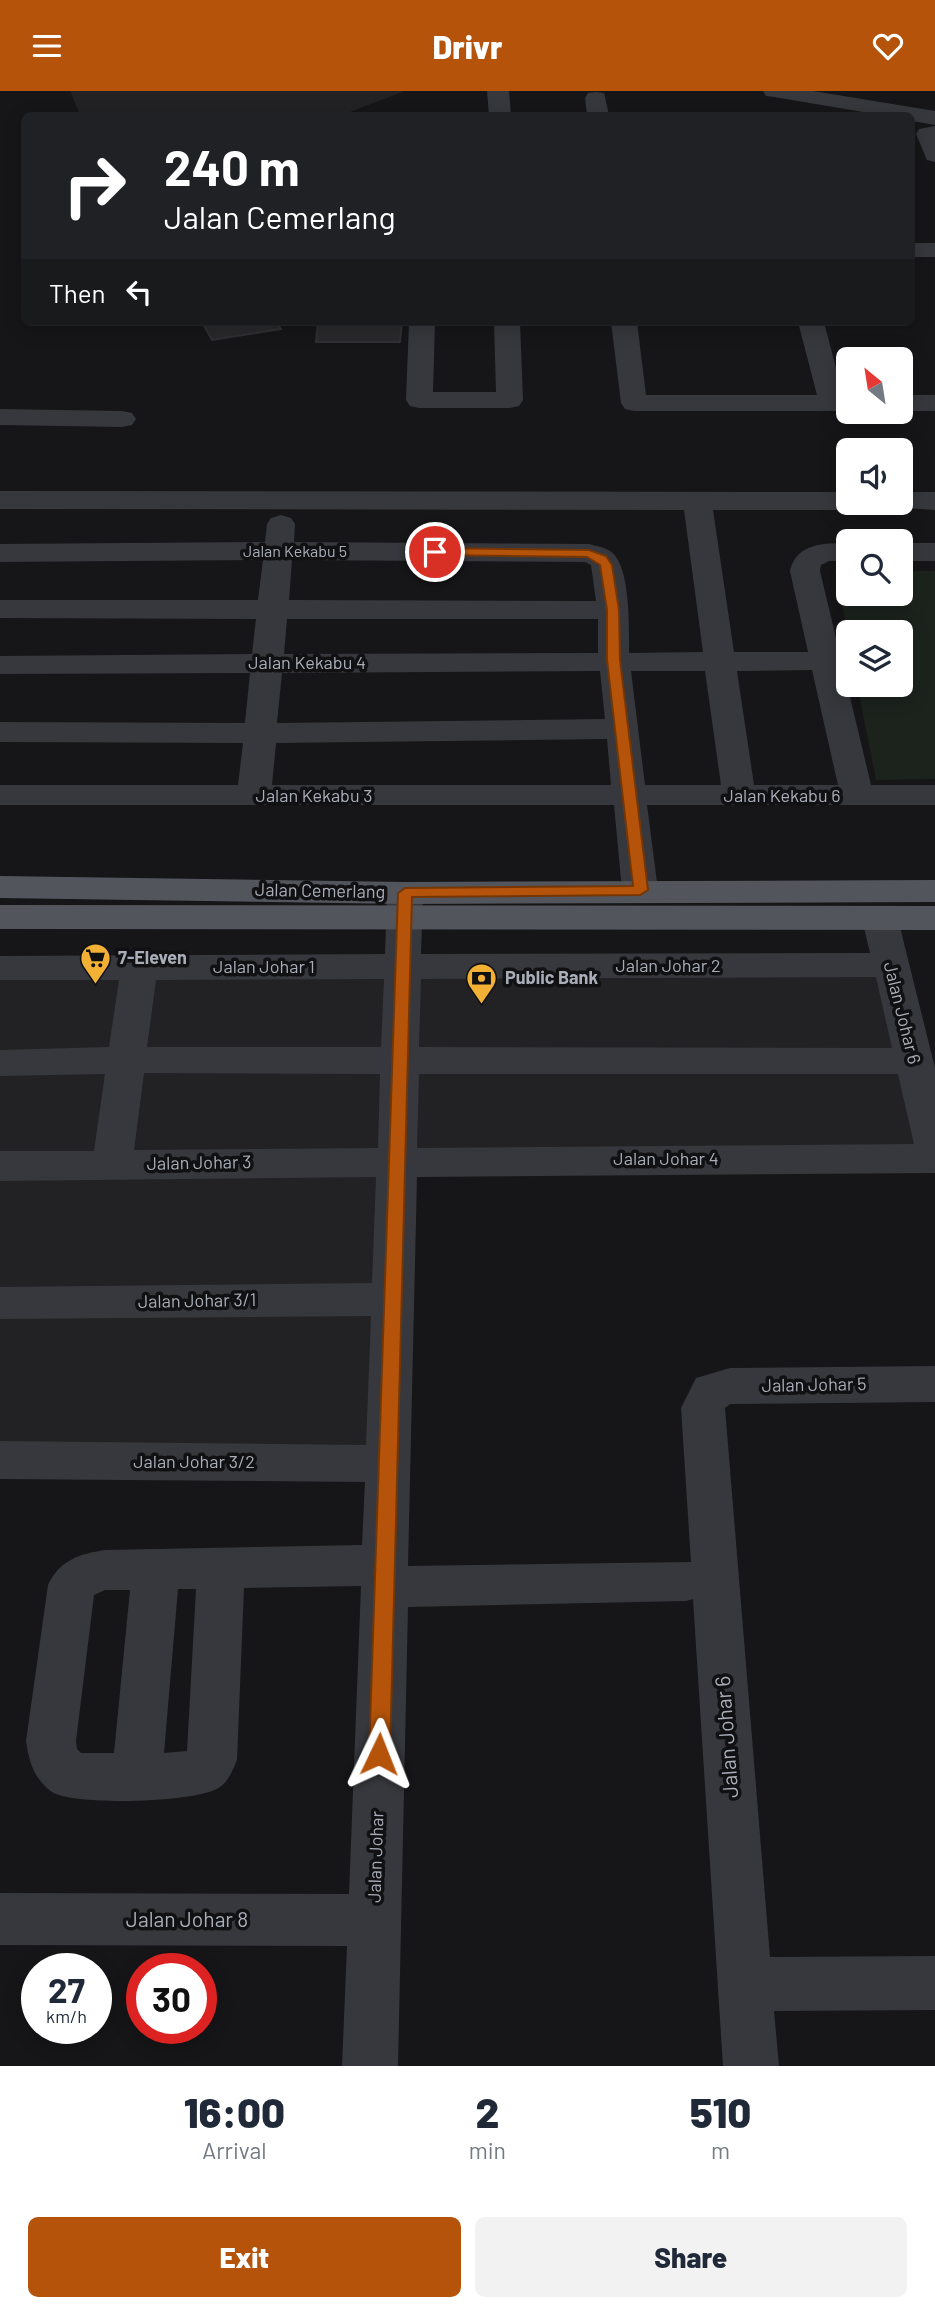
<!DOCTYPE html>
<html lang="en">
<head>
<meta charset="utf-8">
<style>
	body { margin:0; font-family:Barlow,sans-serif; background:#f2f2f3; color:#1f2937; height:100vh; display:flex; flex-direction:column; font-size:26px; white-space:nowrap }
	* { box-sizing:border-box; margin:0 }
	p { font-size:23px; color:#747a83 }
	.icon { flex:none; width:38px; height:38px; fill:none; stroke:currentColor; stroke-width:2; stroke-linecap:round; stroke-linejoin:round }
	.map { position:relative; height:1975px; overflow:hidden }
	.details { display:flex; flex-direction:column; background:#fff; flex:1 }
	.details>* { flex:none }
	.banner { position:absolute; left:21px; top:21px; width:894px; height:214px; border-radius:10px; box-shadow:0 4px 18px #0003; background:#202124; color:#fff; overflow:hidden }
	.needle { width:46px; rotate:330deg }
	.buttons { position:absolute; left:836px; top:256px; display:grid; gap:14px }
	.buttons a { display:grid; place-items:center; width:77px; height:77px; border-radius:10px; background:#fff; box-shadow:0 4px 18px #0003; font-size:35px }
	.speed { position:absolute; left:21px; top:1862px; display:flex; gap:14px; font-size:35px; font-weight:700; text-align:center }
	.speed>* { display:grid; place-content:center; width:91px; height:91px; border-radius:50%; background:#fff; box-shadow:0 4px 18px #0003; line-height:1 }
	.speed small { font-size:18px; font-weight:400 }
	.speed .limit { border:10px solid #d22; background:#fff; color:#111 }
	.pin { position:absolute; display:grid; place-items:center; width:60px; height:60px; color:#fff; margin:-30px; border:4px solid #fff; border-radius:50%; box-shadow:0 2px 7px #0007 }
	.me { position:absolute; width:77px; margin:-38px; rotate:2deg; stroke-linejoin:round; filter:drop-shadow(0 0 5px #0008) }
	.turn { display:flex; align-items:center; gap:24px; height:147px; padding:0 28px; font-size:32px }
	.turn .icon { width:91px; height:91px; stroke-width:2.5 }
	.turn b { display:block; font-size:49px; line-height:60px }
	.then { display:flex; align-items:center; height:66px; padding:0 28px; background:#0003; gap:14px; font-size:26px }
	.eta { display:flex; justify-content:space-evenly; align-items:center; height:119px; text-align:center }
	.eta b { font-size:42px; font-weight:800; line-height:49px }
	.primary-button { display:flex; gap:14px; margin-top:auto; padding:14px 28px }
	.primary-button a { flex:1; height:80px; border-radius:10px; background:#b45309; color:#fff; font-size:28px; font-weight:800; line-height:80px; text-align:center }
	.primary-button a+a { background:#f2f2f3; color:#1f2937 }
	header { display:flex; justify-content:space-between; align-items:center; height:91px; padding:0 28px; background:#b45309; color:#fff; font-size:32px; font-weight:800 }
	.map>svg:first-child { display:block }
</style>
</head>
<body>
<header><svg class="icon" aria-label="menu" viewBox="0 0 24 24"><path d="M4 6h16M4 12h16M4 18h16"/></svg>Drivr<svg class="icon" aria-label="heart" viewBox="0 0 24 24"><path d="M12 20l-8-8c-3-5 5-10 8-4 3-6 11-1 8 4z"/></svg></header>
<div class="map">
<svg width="935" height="1975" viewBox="0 0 935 1975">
	<rect width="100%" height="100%" fill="#161618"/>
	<!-- built -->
	<g fill="#222225">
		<path d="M70,0h335l-63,24h-262z"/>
		<path d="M882,880l43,179 -539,3 -10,302 -376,-4v-476z"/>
	</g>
	<!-- green -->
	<path fill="#1c231d" d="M835,479h14v23h52v-22h34v208l-59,1 -19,-96h44v-52h-52v7z"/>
	<!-- building -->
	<g fill="#29292c" stroke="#303034" stroke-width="2">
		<path d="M202,231h74l5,7 -69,11z"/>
		<path d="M318,231h84l-2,20h-84z"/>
	</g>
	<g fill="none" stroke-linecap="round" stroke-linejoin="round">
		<!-- minor -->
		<g fill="#37383d" fill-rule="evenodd">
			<path d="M487,0h22l2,24h-22z"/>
			<path d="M763,0h50l122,20v14l-23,-4v-6h-31l-107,-18 -8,-1z"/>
			<path d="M596,1l8,1 5,22h-22l-2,-17 3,-5z"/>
			<path d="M935,35v36l-8,-2 -11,-26 3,-5z"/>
			<rect x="912" y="152" width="23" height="14"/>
			<path d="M409,231h26l-2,70h63l-2,-70h26l3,78 -4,6 -9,2h-91l-9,-2 -4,-6z"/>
			<path d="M611,231h26l9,73h171l-19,-73h26l19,73h6v16h-215l-9,-2 -4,-6z"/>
			<rect x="901" y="304" width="34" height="16"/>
			<path d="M0,318l122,2 10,2 4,6 -4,6 -10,2 -122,-2z"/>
			<path d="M0,400l849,1v10h13l-3,5 -10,3h-136l21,142h74l-18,-81c6,-28 35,-28 59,-28v18h-20l-8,4 -1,6 51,214h64v20h-288l11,85 -6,8 -12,3 -12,-3 -6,-8 -8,-85h-614v-20h238l5,-42 -243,-1v-20l245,1 5,-50 -250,1v-18l252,-2 4,-35 -256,-1v-18h258l5,-40 -263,2v-18l265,-2 2,-18 4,-6 10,-3 10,3 4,6 -1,18 295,2c7,2 15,3 21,7 21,13 19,78 19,102l74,-1 -19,-142 -684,-1zM292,469l293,2 6,3 5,36 -307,-1zM287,528h311v34l-314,1zM812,579l26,115h-84l-17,-114zM600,580l5,48 -328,4 5,-50zM631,580h74l16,114h-76zM607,648l4,46h-339l4,-42z"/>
			<path d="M901,401h34v18l-44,-3 -3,-5h13z"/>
			<rect x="901" y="452" width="34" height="18"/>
			<path d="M405,791l12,3 6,8 -2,61 449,-1 -8,-34 5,-8 13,-4 13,4 5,8 37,149v105l-518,4 -9,389 283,-4 -10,-154 15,-30 34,-10 205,-2v36l-205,2 -5,4 45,549 165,-1v54l-161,1 5,55h-56l-30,-467 -7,2 -278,6 -10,459h-56l5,-120 -347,-1v-52l349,1 12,-308 -117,2 -7,172c-4,9 -8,21 -17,27 -21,16 -147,19 -168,5 -18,-13 -23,-30 -26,-51l22,-156c12,-25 31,-31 57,-35l257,-5 3,-63 -365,-3v-38l366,4 5,-129 -371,3v-32l372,-4 4,-106 -376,4v-30h94l11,-77 -105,2v-26l109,-3 10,-67h-119v-24l385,-2 2,-61 6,-8zM876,886l16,71 -473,-1 2,-68zM384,888l-3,68h-234l9,-67zM144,982l236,1 -2,74 -244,2zM419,983h479l16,70 -497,4zM178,1498h18l-9,162 -23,2zM105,1499h25l-16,163h-33l-4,-4 -1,-8 18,-146z"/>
		</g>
		<!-- major -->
		<g fill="#53555c" fill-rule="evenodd">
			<path d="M0,785l405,6 530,-2v22l-530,2 -405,-6z"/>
			<path d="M0,814l935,1v24l-935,-1z"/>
		</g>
	</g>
	<!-- route -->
	<path fill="#b45309" stroke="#753606" stroke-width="2" d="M435,457l154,2 17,6 6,9 7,45 1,50 28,230 -8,5 -228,2 -22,857 -3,6 -8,3 -7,-3 -3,-6 29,-861 7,-5 228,-2 -26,-226v-50l-7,-45 -13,-8 -156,-2v-6z"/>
	<!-- icons -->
	<defs>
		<symbol id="supermarket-pin" viewBox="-11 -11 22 30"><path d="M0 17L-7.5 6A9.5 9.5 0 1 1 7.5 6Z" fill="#f2b134" stroke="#111113"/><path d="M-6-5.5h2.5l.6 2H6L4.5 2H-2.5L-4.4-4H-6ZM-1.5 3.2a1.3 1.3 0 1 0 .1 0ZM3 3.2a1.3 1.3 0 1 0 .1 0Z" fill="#111"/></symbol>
		<symbol id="bank-pin" viewBox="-11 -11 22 30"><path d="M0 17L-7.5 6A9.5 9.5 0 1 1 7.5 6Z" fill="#f2b134" stroke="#111113"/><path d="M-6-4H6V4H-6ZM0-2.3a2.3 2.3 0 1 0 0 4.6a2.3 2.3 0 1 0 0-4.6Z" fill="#111"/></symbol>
	</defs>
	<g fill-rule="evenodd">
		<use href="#supermarket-pin" x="78" y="850" width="35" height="47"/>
		<use href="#bank-pin" x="464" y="870" width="35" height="47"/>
	</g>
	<g text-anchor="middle" stroke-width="7" stroke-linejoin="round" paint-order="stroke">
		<!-- far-street labels -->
		<g font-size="16" fill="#a8adb8" stroke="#111113">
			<text x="295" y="466">Jalan Kekabu 5</text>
		</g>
		<!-- street labels -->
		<g font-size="18" fill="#a8adb8" stroke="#111113">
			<text x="307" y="578">Jalan Kekabu 4</text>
			<text x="314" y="711">Jalan Kekabu 3</text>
			<text x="782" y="711">Jalan Kekabu 6</text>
			<text transform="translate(320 800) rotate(1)" y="6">Jalan Cemerlang</text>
			<text x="668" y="881">Jalan Johar 2</text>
			<text x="264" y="882">Jalan Johar 1</text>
			<text transform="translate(902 922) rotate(76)" y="6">Jalan Johar 6</text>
			<text x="666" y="1074">Jalan Johar 4</text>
			<text transform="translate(199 1072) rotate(-1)" y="6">Jalan Johar 3</text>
			<text transform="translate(197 1210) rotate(-1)" y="6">Jalan Johar 3/1</text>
			<text transform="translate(814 1294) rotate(-1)" y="6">Jalan Johar 5</text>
			<text x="194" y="1377">Jalan Johar 3/2</text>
			<text transform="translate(376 1766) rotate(-88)" y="6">Jalan Johar</text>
		</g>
		<!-- poi labels -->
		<g font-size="18" font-weight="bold" fill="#a8adb8" stroke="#111113" text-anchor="start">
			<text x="118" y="873">7-Eleven</text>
			<text x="505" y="893">Public Bank</text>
		</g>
		<!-- near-street labels -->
		<g font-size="21" fill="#a8adb8" stroke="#111113">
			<text transform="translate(727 1646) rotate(-94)" y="7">Jalan Johar 6</text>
			<text x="187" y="1836">Jalan Johar 8</text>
		</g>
	</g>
</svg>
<div class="buttons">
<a><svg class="needle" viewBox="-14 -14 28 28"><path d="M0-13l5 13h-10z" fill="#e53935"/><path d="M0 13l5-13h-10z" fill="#747a83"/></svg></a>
<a><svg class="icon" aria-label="sound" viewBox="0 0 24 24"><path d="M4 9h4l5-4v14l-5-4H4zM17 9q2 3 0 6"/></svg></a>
<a><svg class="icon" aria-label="search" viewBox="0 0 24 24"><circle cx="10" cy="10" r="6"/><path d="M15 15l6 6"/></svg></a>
<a><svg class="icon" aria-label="layers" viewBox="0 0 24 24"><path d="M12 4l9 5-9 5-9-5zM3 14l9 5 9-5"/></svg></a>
</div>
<div class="speed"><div>27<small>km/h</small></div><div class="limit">30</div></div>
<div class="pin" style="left:435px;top:461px;background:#d93025"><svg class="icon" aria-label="arrive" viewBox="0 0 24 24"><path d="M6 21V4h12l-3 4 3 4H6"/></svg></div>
<svg class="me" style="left:379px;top:1663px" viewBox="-20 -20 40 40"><path d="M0-17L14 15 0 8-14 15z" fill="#b45309" stroke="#fff" stroke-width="4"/></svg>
<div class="banner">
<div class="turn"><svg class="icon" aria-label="right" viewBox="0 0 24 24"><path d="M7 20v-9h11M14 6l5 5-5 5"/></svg><div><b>240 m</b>Jalan Cemerlang</div></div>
<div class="then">Then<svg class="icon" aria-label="left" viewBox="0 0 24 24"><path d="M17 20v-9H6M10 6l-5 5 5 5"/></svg></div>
</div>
</div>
<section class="details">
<div class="eta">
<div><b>16:00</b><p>Arrival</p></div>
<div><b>2</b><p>min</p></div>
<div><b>510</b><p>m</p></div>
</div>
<div class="primary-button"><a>Exit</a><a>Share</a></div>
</section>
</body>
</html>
